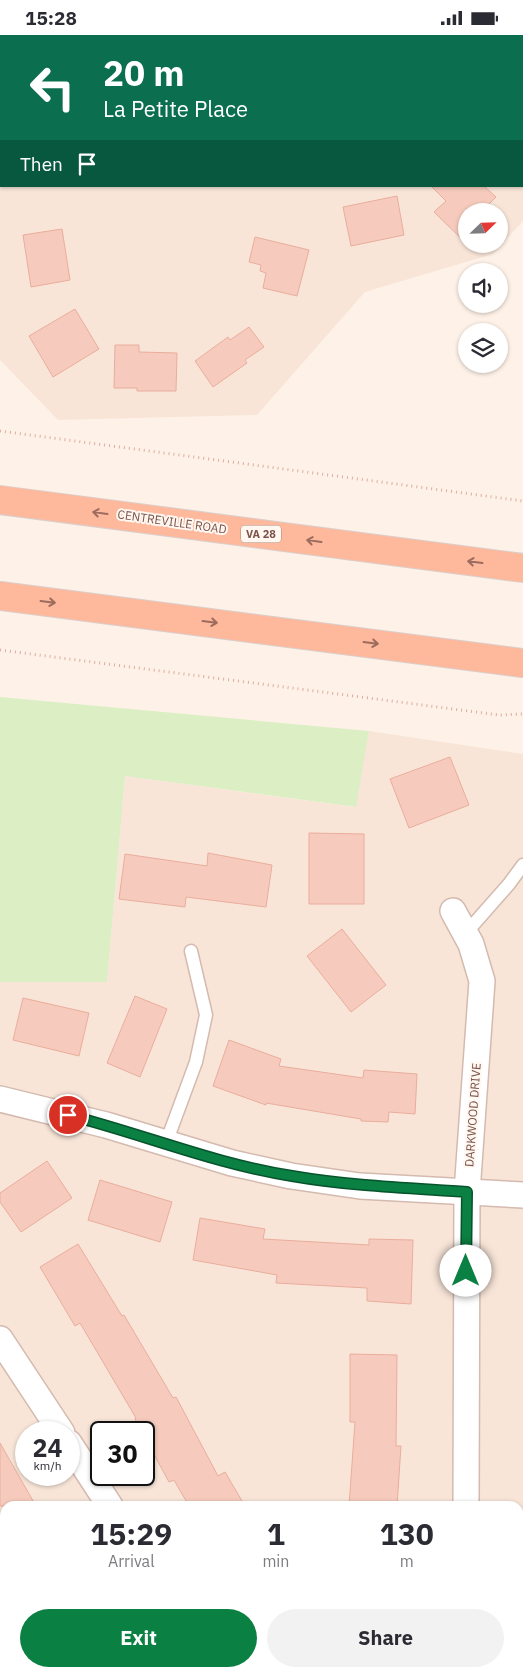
<!DOCTYPE html>
<html lang="en">
<head>
<meta charset="utf-8">
<style>
	body { margin:0; font-family:"IBM Plex Sans",sans-serif; background:#f2f2f3; color:#2b2b33; height:100vh; display:flex; flex-direction:column; font-size:19px; white-space:nowrap }
	* { box-sizing:border-box; margin:0 }
	p { font-size:16px; color:#7c7c81 }
	.icon { flex:none; width:28px; height:28px; fill:none; stroke:currentColor; stroke-width:2; stroke-linecap:round; stroke-linejoin:round }
	.map { position:relative; flex:1; overflow:hidden }
	.side { position:absolute; left:0px; top:1466px; width:524px; height:176px; display:flex; flex-direction:column; background:#fff; border-radius:15px 15px 0 0; box-shadow:0 1px 4px #0004 }
	.side>* { flex:none }
	.hud { position:absolute; left:0px; top:0px; width:524px; height:152px; box-shadow:0 1px 4px #0004; background:#0b6e4f; color:#fff; overflow:hidden }
	.needle { width:32px; rotate:67deg }
	.controls { position:absolute; left:458px; top:168px; display:grid; gap:10px }
	.controls a { display:grid; place-items:center; width:50px; height:50px; border-radius:50%; background:#fff; box-shadow:0 1px 4px #0004; font-size:25px }
	.speed { position:absolute; left:15px; top:1386px; display:flex; gap:10px; font-size:25px; font-weight:700; text-align:center }
	.speed>* { display:grid; place-content:center; width:65px; height:65px; border-radius:50%; background:#fff; box-shadow:0 1px 4px #0004; line-height:1 }
	.speed small { font-size:12px; font-weight:400 }
	.speed .limit { border:2px solid #111; border-radius:8px; background:#fff; color:#111 }
	.pin { position:absolute; display:grid; place-items:center; width:42px; height:42px; color:#fff; margin:-21px; border:2px solid #fff; border-radius:50%; box-shadow:0 1px 5px #0007 }
	.me { position:absolute; width:55px; margin:-28px; rotate:0deg; stroke-linejoin:round; filter:drop-shadow(0 0 4px #0008) }
	.turn { display:flex; align-items:center; gap:18px; height:105px; padding:0 20px; font-size:22px }
	.turn .icon { width:65px; height:65px; stroke-width:2.5 }
	.turn b { display:block; font-size:35px; line-height:42px }
	.then { display:flex; align-items:center; height:48px; padding:0 20px; background:#0003; gap:10px; font-size:19px }
	.eta { display:flex; justify-content:space-evenly; align-items:center; height:85px; text-align:center }
	.eta b { font-size:30px; font-weight:700; line-height:35px }
	.action { display:flex; gap:10px; margin-top:auto; padding:10px 20px }
	.action a { flex:1; height:58px; border-radius:30px; background:#0b8043; color:#fff; font-size:20px; font-weight:700; line-height:58px; text-align:center }
	.action a+a { background:#f2f2f3; color:#2b2b33 }
	.status { display:flex; justify-content:space-between; align-items:center; height:35px; padding:0 25px; background:#fff; direction:ltr }
	.status svg { height:14px; fill:currentColor }
	.map>svg:first-child { display:block }
</style>
</head>
<body>
<div class="status"><b>15:28</b><svg viewBox="0 0 49 12"><path d="M0 12V9h3v3zM5 12V6h3v6zM10 12V3h3v9zM15 12V0h3v12zM26 1h20v11H26zM47 4h2v5h-2z"/></svg></div>
<div class="map">
<svg width="523" height="1642" viewBox="0 0 523 1642">
	<rect width="100%" height="100%" fill="#fef2e8"/>
	<!-- residential -->
	<g fill="#f8e5d8" fill-rule="evenodd">
		<path d="M0,0h523v186l-30,33 -128,38 -108,123 -199,5 -58,-60zM1,1h521v150h-521zM466,176h33v33h-33z"/>
		<path d="M369,696l154,23v923h-523v-695h107l18,-206 230,31zM26,1398h43v42h-43zM101,1398h43v42h-43zM5,1471h514v167h-514z"/>
	</g>
	<!-- green -->
	<path fill="#dceec4" d="M0,662l369,34 -13,76 -231,-31 -18,206h-107z"/>
	<!-- building -->
	<g fill="#f6cbbd" stroke="#eaad9c">
		<path d="M431,151h53l12,11 -14,14h-16v32l-32,-31 12,-11z"/>
		<path d="M397,161l7,39 -53,11 -8,-39z"/>
		<path d="M62,194l8,51 -39,7 -8,-52z"/>
		<path d="M255,202l54,13 -12,46 -34,-8 3,-15 -6,-2 1,-6 -12,-3z"/>
		<path d="M75,274l24,40 -46,28 -24,-41z"/>
		<path d="M249,292l15,20 -19,13 2,3 -34,24 -18,-26 33,-24 2,3z"/>
		<path d="M115,310h24v7l38,1 -1,38h-39v-3h-23z"/>
		<path d="M450,722l19,48 -60,23 -19,-49z"/>
		<path d="M309,798l55,1v70h-55z"/>
		<path d="M208,818l64,12 -6,42 -80,-10 -1,10 -66,-8 6,-45 82,12z"/>
		<path d="M342,894l44,56 -35,27 -44,-56z"/>
		<path d="M135,961l32,13 -27,68 -33,-14z"/>
		<path d="M23,963l66,15 -10,43 -66,-16z"/>
		<path d="M229,1005l52,19 -2,7 84,12 1,-8 53,4 -2,40 -26,-2 -1,10 -27,-1v-2l-95,-16v2l-53,-19z"/>
		<path d="M47,1126l25,37 -51,34 -21,-30v-9z"/>
		<path d="M100,1145l72,22 -12,40 -72,-22z"/>
		<path d="M200,1183l65,11 -2,10 106,6v-6l44,1 -2,64 -44,-3v-13l-91,-5 1,-8 -84,-15z"/>
		<path d="M78,1209l44,72 2,-1 49,83 3,-1 42,79 7,-4 20,34h-56l-15,-26 -5,2 -25,-46v-3h-2l-7,-14 1,-1 -56,-95 -5,3 -35,-59z"/>
		<path d="M350,1319l47,1 -1,91h5l-4,60h-48l6,-84h-5z"/>
		<path d="M0,1408l36,63h-36z"/>
	</g>
	<g fill="none" stroke-linecap="round" stroke-linejoin="round">
		<defs>
			<g id="service">
				<path d="M465,899l44,-50 14,-19"/>
				<path d="M166,1108l30,-81 10,-47 -15,-64"/>
			</g>
			<g id="minor">
				<path d="M0,50h1"/>
				<path d="M453,876l18,33 11,37 -15,211 -1,314"/>
				<path d="M0,1064l106,26 126,38 59,13 69,10 163,9"/>
				<path d="M0,1304l62,94"/>
				<path d="M69,1408l41,63"/>
				<path d="M519,1613l4,1"/>
				<path d="M220,1638l3,4"/>
				<path d="M463,1642v-4"/>
			</g>
			<g id="trunk">
				<path d="M0,465l523,68"/>
				<path d="M0,561l523,67"/>
			</g>
		</defs>
		<!-- service casing -->
		<use href="#service" stroke="#d4baaf" stroke-width="15"/>
		<!-- minor casing -->
		<use href="#minor" stroke="#d4baaf" stroke-width="28"/>
		<!-- trunk casing -->
		<use href="#trunk" stroke="#dacfcc" stroke-width="30"/>
		<!-- path -->
		<g stroke="#dcad9f" stroke-width="3" stroke-dasharray="1 4" stroke-linecap="butt">
			<path d="M0,396l523,70"/>
			<path d="M0,615l499,65 24,-1"/>
		</g>
		<!-- service -->
		<use href="#service" stroke="#fff" stroke-width="12"/>
		<!-- minor -->
		<use href="#minor" stroke="#fff" stroke-width="25"/>
		<!-- trunk -->
		<use href="#trunk" stroke="#feb89c" stroke-width="28"/>
	</g>
	<!-- one-way arrows -->
	<defs><path id="oneway-shaft" d="M-6 0H5M1.5-3L5.5 0L1.5 3" fill="none" stroke-width="1.6" stroke-linecap="round" stroke-linejoin="round" transform="scale(1.25)"/></defs>
	<g stroke="#9c6c5e">
		<use href="#oneway-shaft" transform="translate(100 478) rotate(-172)"/>
		<use href="#oneway-shaft" transform="translate(314 506) rotate(-172)"/>
		<use href="#oneway-shaft" transform="translate(475 527) rotate(-173)"/>
		<use href="#oneway-shaft" transform="translate(48 567) rotate(7)"/>
		<use href="#oneway-shaft" transform="translate(210 587) rotate(7)"/>
		<use href="#oneway-shaft" transform="translate(371 608) rotate(7)"/>
	</g>
	<g fill="none" stroke-linecap="round" stroke-linejoin="round">
		<defs>
			<path id="route" d="M68,1080c75,19 147,49 224,61 58,10 116,12 175,16l-1,79"/>
		</defs>
		<!-- route casing -->
		<use href="#route" stroke="#07532c" stroke-width="12"/>
		<!-- route -->
		<use href="#route" stroke="#0b8043" stroke-width="9"/>
	</g>
	<g text-anchor="middle" stroke-width="4" stroke-linejoin="round" paint-order="stroke">
		<!-- shield labels -->
		<rect fill="#fff7f0" stroke="#a3847b" stroke-width="1" x="241" y="490.5" width="40" height="17" rx="4"/>
		<g font-size="11" font-weight="bold" fill="#7b5349">
			<text x="261" y="503">VA 28</text>
		</g>
		<!-- street labels -->
		<g font-size="12" fill="#7b5349" stroke="#fff7f0">
			<text transform="translate(172 487) rotate(8)" y="4">CENTREVILLE ROAD</text>
			<text transform="translate(473 1080) rotate(-86)" y="4">DARKWOOD DRIVE</text>
		</g>
	</g>
</svg>
<div class="controls">
<a><svg class="needle" viewBox="-14 -14 28 28"><path d="M0-13l5 13h-10z" fill="#e53935"/><path d="M0 13l5-13h-10z" fill="#7c7c81"/></svg></a>
<a><svg class="icon" aria-label="sound" viewBox="0 0 24 24"><path d="M4 9h4l5-4v14l-5-4H4zM17 9q2 3 0 6"/></svg></a>
<a><svg class="icon" aria-label="layers" viewBox="0 0 24 24"><path d="M12 4l9 5-9 5-9-5zM3 14l9 5 9-5"/></svg></a>
</div>
<div class="speed"><div>24<small>km/h</small></div><div class="limit">30</div></div>
<div class="pin" style="left:68px;top:1080px;background:#d93025"><svg class="icon" aria-label="arrive" viewBox="0 0 24 24"><path d="M6 21V4h12l-3 4 3 4H6"/></svg></div>
<svg class="me" style="left:466px;top:1236px" viewBox="-20 -20 40 40"><circle r="19" fill="#fff"/><path d="M0-13L10 11 0 6-10 11z" fill="#0b8043"/></svg>
<div class="hud">
<div class="turn"><svg class="icon" aria-label="left" viewBox="0 0 24 24"><path d="M17 20v-9H6M10 6l-5 5 5 5"/></svg><div><b>20 m</b>La Petite Place</div></div>
<div class="then">Then<svg class="icon" aria-label="arrive" viewBox="0 0 24 24"><path d="M6 21V4h12l-3 4 3 4H6"/></svg></div>
</div>
<section class="side">
<div class="eta">
<div><b>15:29</b><p>Arrival</p></div>
<div><b>1</b><p>min</p></div>
<div><b>130</b><p>m</p></div>
</div>
<div class="action"><a>Exit</a><a>Share</a></div>
</section>
</div>
</body>
</html>
